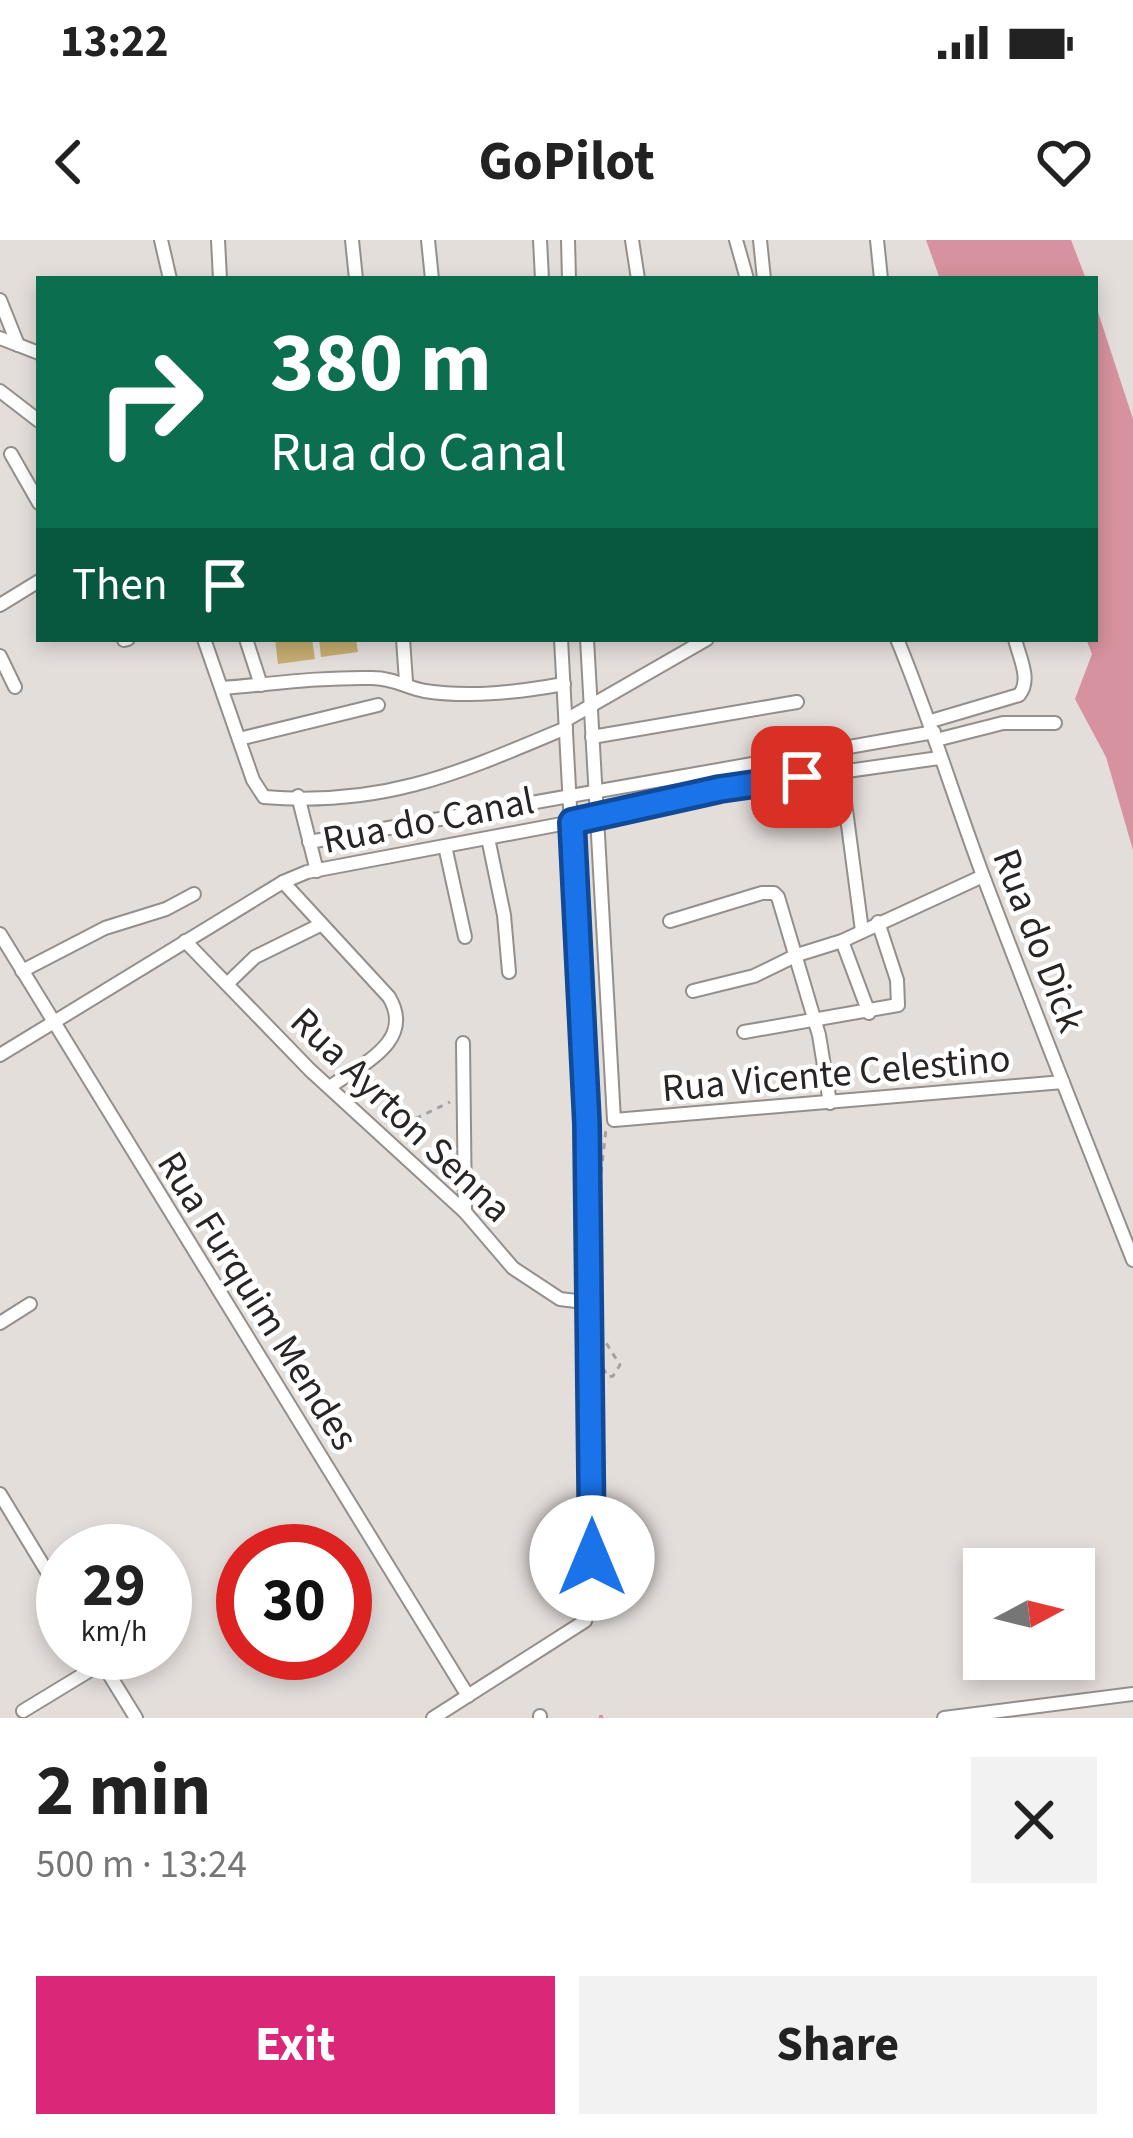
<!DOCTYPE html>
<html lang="en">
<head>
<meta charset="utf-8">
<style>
	body { margin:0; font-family:"Source Sans 3",sans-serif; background:#f2f2f2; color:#222; height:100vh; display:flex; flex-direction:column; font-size:45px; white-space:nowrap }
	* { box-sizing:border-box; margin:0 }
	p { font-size:39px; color:#767676 }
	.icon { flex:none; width:66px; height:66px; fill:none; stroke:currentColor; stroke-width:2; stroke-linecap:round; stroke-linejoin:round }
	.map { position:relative; height:1478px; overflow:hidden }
	.side { display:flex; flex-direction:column; background:#fff; flex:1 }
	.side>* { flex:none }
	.banner { position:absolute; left:36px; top:36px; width:1062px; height:366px; border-radius:0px; box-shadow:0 6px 18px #0003; background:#0b6e4f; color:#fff; overflow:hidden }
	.needle { width:78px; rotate:83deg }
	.controls { position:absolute; left:963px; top:1308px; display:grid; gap:24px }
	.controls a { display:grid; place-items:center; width:132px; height:132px; border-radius:0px; background:#fff; box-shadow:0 6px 18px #0003; font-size:60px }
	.speed { position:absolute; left:36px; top:1284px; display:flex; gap:24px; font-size:60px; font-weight:700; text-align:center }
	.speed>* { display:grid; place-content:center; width:156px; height:156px; border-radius:50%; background:#fff; box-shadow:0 6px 18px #0003; line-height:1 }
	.speed small { font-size:30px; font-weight:400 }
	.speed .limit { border:18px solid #d22; background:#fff; color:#111 }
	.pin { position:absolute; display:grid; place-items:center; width:102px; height:102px; color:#fff; margin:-51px; border-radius:24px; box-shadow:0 6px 18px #0006 }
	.me { position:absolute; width:132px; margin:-66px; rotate:0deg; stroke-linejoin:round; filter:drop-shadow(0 0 9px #0008) }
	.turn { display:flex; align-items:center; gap:42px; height:252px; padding:0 36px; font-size:54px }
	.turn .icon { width:156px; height:156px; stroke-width:2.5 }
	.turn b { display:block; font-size:84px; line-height:102px }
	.then { display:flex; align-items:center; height:114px; padding:0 36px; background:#0003; gap:24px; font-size:45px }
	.round { display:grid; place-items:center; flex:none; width:126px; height:126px; border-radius:0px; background:#f2f2f2 }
	.head { display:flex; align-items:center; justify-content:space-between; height:204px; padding:0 36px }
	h1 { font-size:72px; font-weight:700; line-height:90px }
	.button { display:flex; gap:24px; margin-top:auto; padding:24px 36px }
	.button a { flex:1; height:138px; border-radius:0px; background:#db2777; color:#fff; font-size:48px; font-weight:700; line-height:138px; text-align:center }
	.button a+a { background:#f2f2f2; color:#222 }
	.status { display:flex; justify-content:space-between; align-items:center; height:84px; padding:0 60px; background:#fff; direction:ltr }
	.status svg { height:33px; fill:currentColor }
	header { display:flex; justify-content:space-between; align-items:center; height:156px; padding:0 36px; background:#fff; font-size:54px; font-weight:700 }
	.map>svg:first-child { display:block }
</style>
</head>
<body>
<div class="status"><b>13:22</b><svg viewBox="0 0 49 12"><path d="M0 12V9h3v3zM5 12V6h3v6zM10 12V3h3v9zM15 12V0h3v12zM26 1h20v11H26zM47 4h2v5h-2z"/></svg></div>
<header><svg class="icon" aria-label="back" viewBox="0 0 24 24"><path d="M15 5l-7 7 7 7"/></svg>GoPilot<svg class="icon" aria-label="heart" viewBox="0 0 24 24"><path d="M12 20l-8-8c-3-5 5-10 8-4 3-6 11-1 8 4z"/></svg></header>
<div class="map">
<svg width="1133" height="1478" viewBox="0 0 1133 1478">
	<rect width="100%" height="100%" fill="#e4dedb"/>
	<!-- green -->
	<g fill="#c6ad71">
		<path d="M275,399h37l3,20 -37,5z"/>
		<path d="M319,399h37l2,13 -37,5z"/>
		<path d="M602,1293l20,1v36h-20z"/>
	</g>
	<!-- water -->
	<g fill="#d6929e">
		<path d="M926,0h145l15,39h-146z"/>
		<path d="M1095,63l38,116v431l-27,-93 -31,-58 17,-45 -6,-15h9z"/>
	</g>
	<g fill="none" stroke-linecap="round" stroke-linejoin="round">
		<!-- stream -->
		<path stroke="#d6929e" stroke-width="4.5" d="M601,1477v1"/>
		<defs>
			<g id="minor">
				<path d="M161,0l9,39"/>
				<path d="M218,0l2,39"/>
				<path d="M352,0l4,39"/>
				<path d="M428,0l4,39"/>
				<path d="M540,0l2,39"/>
				<path d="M568,0l1,39"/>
				<path d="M632,0l6,39"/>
				<path d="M736,0l11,39"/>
				<path d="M760,0l4,39"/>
				<path d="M877,0l4,39"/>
				<path d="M0,60l18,45"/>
				<path d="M0,98l39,15"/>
				<path d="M0,151l39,30"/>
				<path d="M11,214l28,49"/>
				<path d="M0,365l39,-24"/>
				<path d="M204,399l49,141 11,17c120,10 195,-24 302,-69"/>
				<path d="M246,399l15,46"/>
				<path d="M403,399l3,43"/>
				<path d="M587,399l27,481 449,-38"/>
				<path d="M897,399c32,77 56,156 85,234 49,130 100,258 151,387"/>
				<path d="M124,400l4,-1"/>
				<path d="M0,416l15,31"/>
				<path d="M222,448c49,-4 100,-11 150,-10 22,0 35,10 53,13 45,7 94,1 139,-7"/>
				<path d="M566,480l141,-81"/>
				<path d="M931,481l88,-26c13,-15 0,-38 -4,-56"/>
				<path d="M592,497l205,-35"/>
				<path d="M239,499l139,-34"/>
				<path d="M936,500l67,-17h52"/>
				<path d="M841,532l21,159"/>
				<path d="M298,556l19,75"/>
				<path d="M488,598l16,77 5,57"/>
				<path d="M309,602l625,-110"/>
				<path d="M445,606l20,91"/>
				<path d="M283,642l106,115c26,44 -25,66 -58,89"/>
				<path d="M670,681l92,-28h12l4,4 41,138 11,68"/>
				<path d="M0,694l468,762"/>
				<path d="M185,701l125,129 155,142 48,56 47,31 32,4"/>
				<path d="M842,701l27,72"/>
				<path d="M22,731l83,-43 61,-19 28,-15"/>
				<path d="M227,744l28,-27 65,-32"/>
				<path d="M693,751l61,-15 43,-21 45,-14 141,-65"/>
				<path d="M744,792l154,-27 -1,-25 -19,-58"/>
				<path d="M463,803l2,169"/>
				<path d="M0,815l283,-173 24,-10 265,-50 148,-33 219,-31"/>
				<path d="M0,1083l30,-19"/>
				<path d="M0,1254l63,104"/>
				<path d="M96,1413l40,65"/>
				<path d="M23,1471l79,-48"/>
				<path d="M540,1476v2"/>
				<path d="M433,1478l152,-97 7,-20 -5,-477 -26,-485"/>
				<path d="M944,1478l189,-24"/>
			</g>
		</defs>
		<!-- minor casing -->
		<use href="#minor" stroke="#958f8c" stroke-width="16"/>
		<!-- path -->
		<g stroke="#a6a19f" stroke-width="3" stroke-dasharray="6 6" stroke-linecap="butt">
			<path d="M394,889l56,-27"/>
			<path d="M601,933l5,-44"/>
			<path d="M603,1128l5,9 5,-1 7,-11 -17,-27"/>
		</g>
		<!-- minor -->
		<use href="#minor" stroke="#fff" stroke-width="12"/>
	</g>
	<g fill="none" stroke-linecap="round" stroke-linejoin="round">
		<defs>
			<path id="route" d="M592,1318l-5,-434 -15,-302 148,-33 82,-12"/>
		</defs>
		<!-- route casing -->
		<use href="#route" stroke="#114b97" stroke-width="30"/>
		<!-- route -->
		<use href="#route" stroke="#1a73e8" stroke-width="21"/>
	</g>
	<g text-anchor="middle" stroke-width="9" stroke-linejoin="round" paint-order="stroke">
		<!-- street labels -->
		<g font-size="39" fill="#282524" stroke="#fff">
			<text transform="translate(428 579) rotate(-11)" y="14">Rua do Canal</text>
			<text transform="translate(1040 700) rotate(69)" y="14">Rua do Dick</text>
			<text transform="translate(836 832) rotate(-5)" y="14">Rua Vicente Celestino</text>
			<text transform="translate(402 874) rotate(44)" y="14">Rua Ayrton Senna</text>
			<text transform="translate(259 1060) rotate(58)" y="14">Rua Furquim Mendes</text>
		</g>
	</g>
</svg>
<div class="controls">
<a><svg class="needle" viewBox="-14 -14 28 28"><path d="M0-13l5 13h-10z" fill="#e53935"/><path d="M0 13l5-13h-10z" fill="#767676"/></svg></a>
</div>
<div class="speed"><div>29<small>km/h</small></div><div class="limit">30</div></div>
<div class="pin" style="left:802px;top:537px;background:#d93025"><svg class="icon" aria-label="arrive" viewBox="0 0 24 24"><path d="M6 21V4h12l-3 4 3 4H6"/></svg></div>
<svg class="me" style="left:592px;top:1318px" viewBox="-20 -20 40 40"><circle r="19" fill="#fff"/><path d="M0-13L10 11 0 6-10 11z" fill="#1a73e8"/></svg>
<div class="banner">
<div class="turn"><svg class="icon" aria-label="right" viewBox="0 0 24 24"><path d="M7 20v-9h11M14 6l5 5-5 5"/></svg><div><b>380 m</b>Rua do Canal</div></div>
<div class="then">Then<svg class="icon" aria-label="arrive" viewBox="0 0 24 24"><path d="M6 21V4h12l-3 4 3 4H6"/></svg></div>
</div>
</div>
<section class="side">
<div class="head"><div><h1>2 min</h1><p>500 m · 13:24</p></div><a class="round"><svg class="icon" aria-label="close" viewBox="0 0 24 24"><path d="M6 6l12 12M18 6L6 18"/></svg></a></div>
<div class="button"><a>Exit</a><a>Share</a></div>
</section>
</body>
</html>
